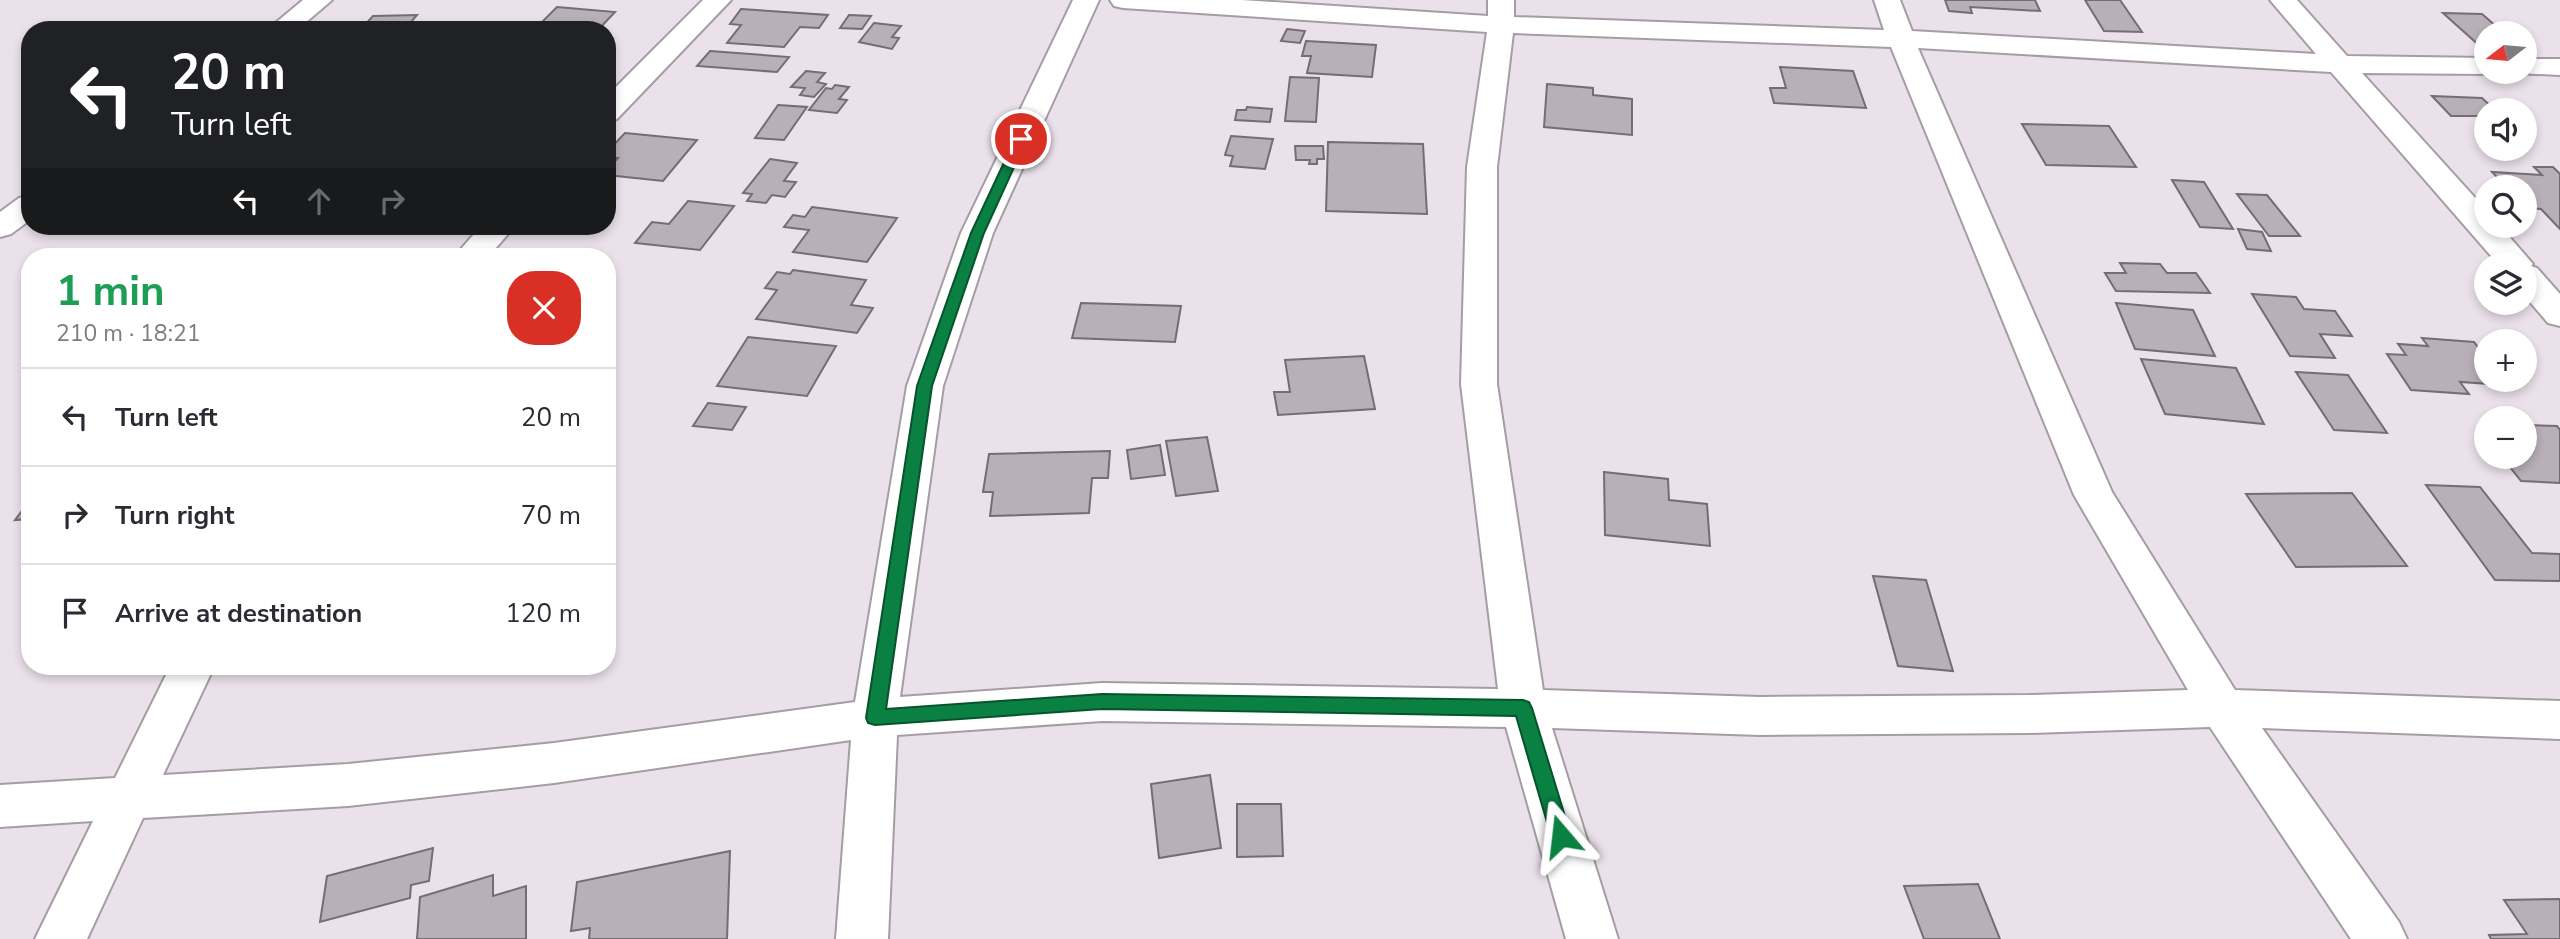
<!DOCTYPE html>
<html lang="en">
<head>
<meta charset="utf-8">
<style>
	body { margin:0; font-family:"Nunito Sans",sans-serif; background:#f7f7f7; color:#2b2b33; height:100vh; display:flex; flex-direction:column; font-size:26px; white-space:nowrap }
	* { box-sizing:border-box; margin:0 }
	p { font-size:23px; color:#7c7c81 }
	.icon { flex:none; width:38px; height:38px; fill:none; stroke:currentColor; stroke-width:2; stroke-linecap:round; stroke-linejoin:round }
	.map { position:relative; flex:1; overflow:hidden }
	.details { position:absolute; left:21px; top:248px; width:595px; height:427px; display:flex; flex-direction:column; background:#fff; border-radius:28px; box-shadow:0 4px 10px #0003 }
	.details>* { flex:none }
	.guide { position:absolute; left:21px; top:21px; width:595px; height:214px; border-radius:28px; box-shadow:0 4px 10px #0003; background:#202124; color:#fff; overflow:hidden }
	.needle { width:46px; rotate:254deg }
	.controls { position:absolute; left:2474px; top:21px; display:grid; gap:14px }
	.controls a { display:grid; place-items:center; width:63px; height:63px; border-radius:50%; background:#fff; box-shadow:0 4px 10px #0003; font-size:35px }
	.pin { position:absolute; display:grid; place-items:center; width:60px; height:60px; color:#fff; margin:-30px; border:4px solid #fff; border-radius:50%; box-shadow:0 2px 7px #0007 }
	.me { position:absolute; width:77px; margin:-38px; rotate:343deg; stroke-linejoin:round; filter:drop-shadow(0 0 5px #0008) }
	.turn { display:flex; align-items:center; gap:24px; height:147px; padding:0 35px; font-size:32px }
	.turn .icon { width:91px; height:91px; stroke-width:2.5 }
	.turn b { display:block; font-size:49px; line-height:60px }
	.lanes { display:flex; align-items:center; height:66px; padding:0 35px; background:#0003; justify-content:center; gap:35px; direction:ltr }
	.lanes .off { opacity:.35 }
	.round { display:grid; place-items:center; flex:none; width:74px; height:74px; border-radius:28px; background:#f7f7f7 }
	.summary { display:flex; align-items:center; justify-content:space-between; height:119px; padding:0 35px }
	h1 { font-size:42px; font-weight:700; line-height:52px; color:#1e9e55 }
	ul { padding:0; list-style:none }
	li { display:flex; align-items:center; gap:21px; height:98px; padding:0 35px; border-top:2px solid #e1e1e2 }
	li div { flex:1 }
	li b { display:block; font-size:26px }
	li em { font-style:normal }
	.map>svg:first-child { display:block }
</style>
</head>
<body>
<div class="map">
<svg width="2560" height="939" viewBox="0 0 2560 939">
	<rect width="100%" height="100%" fill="#ebe1eb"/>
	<!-- building -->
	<g fill="#b9afb8" stroke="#756c74" stroke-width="2">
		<path d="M1945,0h90l5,11 -70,-4 2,6 -23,-2z"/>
		<path d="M2085,0h35l22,32 -38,-1z"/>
		<path d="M557,7l58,5 -17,18h-64z"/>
		<path d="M741,9l87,6 -9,13 -19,-1 -16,20 -57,-4 14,-18 -11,-1z"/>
		<path d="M2443,13l39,1 22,19h-17v15h-5z"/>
		<path d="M417,15l-6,7h30l-7,7h13l-1,1h-86l13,-14z"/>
		<path d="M849,15l22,1 -9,13 -22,-1z"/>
		<path d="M874,23l27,3 -9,11 7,1 -7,11 -33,-7z"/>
		<path d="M1287,29l18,2 -5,12 -19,-2z"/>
		<path d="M1306,41l70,4 -4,32 -65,-4 4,-17h-9z"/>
		<path d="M710,51l79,6 -12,15 -80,-6z"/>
		<path d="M1780,67l73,4 13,37 -92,-5 -4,-15h16z"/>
		<path d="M806,71l19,2 -8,9 9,2 -12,13 -14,-2 5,-7 -14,-1z"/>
		<path d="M1290,77l29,1 -3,44 -31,-1z"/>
		<path d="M1547,84l46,4v7l39,4v36l-88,-8z"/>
		<path d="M835,85l14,2 -10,12 8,1 -10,13 -28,-3 17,-22 6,1z"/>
		<path d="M2432,96l50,2 13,12h-8v12l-6,-6h-30z"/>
		<path d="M778,105l29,2 -23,33 -29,-2z"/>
		<path d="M1247,107l25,2 -2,13 -35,-2 2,-10h9z"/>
		<path d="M2022,124l87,2 27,41 -90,-2z"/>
		<path d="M625,133l72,7 -34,41 -56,-6v-5l11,-12 -11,-1v-5z"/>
		<path d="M1231,136l42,3 -8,30 -35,-3 3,-10 -8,-1z"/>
		<path d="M1328,142l95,2 4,70 -101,-3z"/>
		<path d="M1295,146h28l1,13h-7v5h-8l1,-4h-14z"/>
		<path d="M770,159l27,4 -13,18 12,1 -11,15 -13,-2 -6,8 -19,-2 5,-7 -9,-1z"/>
		<path d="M2534,167h19l7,7v55l-19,-20 -16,-1v-21h-19l-14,-15 50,3z"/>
		<path d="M2172,180l32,2 29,47 -33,-2z"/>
		<path d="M2237,194l30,1 33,41h-31z"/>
		<path d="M688,201l46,5 -34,44 -65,-7 17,-21 17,2z"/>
		<path d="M812,207l85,11 -30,44 -74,-10 16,-22 -25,-3 9,-12 12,2z"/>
		<path d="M2238,229l24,3 9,19 -24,-2z"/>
		<path d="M2120,263l40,1 7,9h29l14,20 -94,-2 -11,-18h21z"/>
		<path d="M793,270l73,10 -15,25 22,3 -16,25 -101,-14 21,-29 -12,-2 12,-16 13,2z"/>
		<path d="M2252,294l44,3 8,12 31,2 17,25 -32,-2 15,24 -45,-2z"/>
		<path d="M1081,303l100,3 -6,36 -103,-4z"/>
		<path d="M2116,303l77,7 22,46 -80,-7z"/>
		<path d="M748,337l88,9 -29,50 -90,-10z"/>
		<path d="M2422,338l52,4 13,17v21h15l4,5 -46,-3 9,12 -58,-4 -24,-36 19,1 -8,-11 30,2z"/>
		<path d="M1364,356l11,53 -97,6 -4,-23h16l-5,-32z"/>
		<path d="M2141,359l95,9 28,56 -99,-10z"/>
		<path d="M2296,372l52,3 39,58 -53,-3z"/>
		<path d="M708,403l38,4 -14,23 -39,-4z"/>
		<path d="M2525,425l32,1 3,4v53l-39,-2 -19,-24h23z"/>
		<path d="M1207,437l11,54 -42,5 -10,-55z"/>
		<path d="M1160,445l5,30 -34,4 -4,-29z"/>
		<path d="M1110,451l-2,27h-16l-3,35 -99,3 3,-24h-10l6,-38z"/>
		<path d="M1604,472l64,7 1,21 38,4 3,42 -105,-11z"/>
		<path d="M2426,485l54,2 52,66 28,1v27l-65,-1z"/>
		<path d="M2352,493l55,73 -111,1 -50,-73z"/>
		<path d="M30,500v19l-15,1z"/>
		<path d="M1873,576l53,4 27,91 -55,-5z"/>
		<path d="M1210,775l11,73 -62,10 -8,-74z"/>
		<path d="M1237,804h44l2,52 -46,1z"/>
		<path d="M433,848l-4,33 -18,4 -1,13 -90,24 7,-46z"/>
		<path d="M730,851l-3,88h-138l1,-11 -19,3 6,-49z"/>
		<path d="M493,875v21l33,-10v53h-109l3,-42z"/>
		<path d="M1978,884l22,55h-76l-20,-53z"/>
		<path d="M2560,899v40h-69l-2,-4 38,-1 -23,-34z"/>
	</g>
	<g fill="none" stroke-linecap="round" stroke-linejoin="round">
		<defs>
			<g id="minor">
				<path d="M303,0h29l-35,30h-30z"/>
				<path d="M703,0h28l-114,119 -10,3v-26z"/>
				<path d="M1073,0h26l-106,233 -50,153 -43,311 202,-14 396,6 -37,-305 6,-217 20,-135 -364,-24 -9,-2 -4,-6h132l246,16v-16h26v17l370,13 -10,-30h26l12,31 404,23 -46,-54h27l50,56 140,2v14h10l-10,2 -125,-1 125,138v15h13l33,38 -2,2 6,2 23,26v32l-12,-3 -23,-27v-32h-27l-167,-192 -413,-24 194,444 123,198 325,11v38l-298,-11 137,194 8,17h-56l-141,-212 -181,6 -269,2 -208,-7 66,211h-52l-60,-212 -404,-6 -205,14 -9,204h-52l15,-199 -297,43 -206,23 -205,12 -56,121h-52l58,-118 -93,6v-42l115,-7 55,-111h44l-51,108 185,-11 206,-21 301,-41 52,-316 54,-153zM1513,33l378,14 183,448 114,195 -159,5 -269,2 -217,-7 -46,-306v-217z"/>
				<path d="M2525,59h35v16l-45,-2 10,-1z"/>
				<path d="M30,196v24l-19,14 -11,3v-25l19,-14z"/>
				<path d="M481,226h34l-27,31h-34z"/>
			</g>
		</defs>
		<!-- minor casing -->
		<use href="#minor" stroke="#a69ca5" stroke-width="4"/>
		<!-- minor -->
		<use href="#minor" fill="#fff" fill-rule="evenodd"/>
	</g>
	<!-- route -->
	<path fill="#0b8043" stroke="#07532c" stroke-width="2" d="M1021,136l6,3 -43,94 -52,153 -46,323 216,-15 421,6 6,2 3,6 39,128 -3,7 -7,2 -7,-2 -3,-7 -35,-120 -414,-7 -227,16 -7,-2 -2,-5 51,-332 54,-153 44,-94z"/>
</svg>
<div class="controls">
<a><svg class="needle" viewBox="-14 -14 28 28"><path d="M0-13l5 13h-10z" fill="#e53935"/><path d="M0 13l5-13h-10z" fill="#7c7c81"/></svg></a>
<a><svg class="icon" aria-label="sound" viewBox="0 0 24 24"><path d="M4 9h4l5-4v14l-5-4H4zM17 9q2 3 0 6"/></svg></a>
<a><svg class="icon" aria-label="search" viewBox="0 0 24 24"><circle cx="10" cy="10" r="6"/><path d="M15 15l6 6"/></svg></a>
<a><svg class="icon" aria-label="layers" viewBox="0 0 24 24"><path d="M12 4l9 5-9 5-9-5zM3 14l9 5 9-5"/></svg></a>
<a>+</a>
<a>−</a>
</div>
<div class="pin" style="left:1021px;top:139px;background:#d93025"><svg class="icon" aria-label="arrive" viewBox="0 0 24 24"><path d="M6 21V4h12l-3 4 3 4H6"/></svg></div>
<svg class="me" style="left:1561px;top:836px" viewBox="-20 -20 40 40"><path d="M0-17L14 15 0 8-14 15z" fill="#0b8043" stroke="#fff" stroke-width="4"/></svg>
<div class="guide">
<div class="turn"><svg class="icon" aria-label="left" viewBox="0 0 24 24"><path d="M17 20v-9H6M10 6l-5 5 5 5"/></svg><div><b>20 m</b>Turn left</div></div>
<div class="lanes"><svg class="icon" aria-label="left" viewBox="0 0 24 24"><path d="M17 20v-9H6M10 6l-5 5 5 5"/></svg><svg class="icon off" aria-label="ahead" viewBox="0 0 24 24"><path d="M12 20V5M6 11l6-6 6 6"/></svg><svg class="icon off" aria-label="right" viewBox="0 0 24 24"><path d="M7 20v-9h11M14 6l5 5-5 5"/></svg></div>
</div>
<section class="details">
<div class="summary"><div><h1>1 min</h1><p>210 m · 18:21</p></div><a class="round" style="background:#d93025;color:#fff"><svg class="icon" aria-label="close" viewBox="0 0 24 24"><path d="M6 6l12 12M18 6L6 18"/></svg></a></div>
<ul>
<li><svg class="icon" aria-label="left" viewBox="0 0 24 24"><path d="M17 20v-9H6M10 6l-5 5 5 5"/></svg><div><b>Turn left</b></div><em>20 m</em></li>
<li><svg class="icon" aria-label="right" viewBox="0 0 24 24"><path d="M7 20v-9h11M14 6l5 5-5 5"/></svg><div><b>Turn right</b></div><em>70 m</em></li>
<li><svg class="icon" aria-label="arrive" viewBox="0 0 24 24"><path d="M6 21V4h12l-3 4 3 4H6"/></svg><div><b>Arrive at destination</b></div><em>120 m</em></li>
</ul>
</section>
</div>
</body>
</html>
